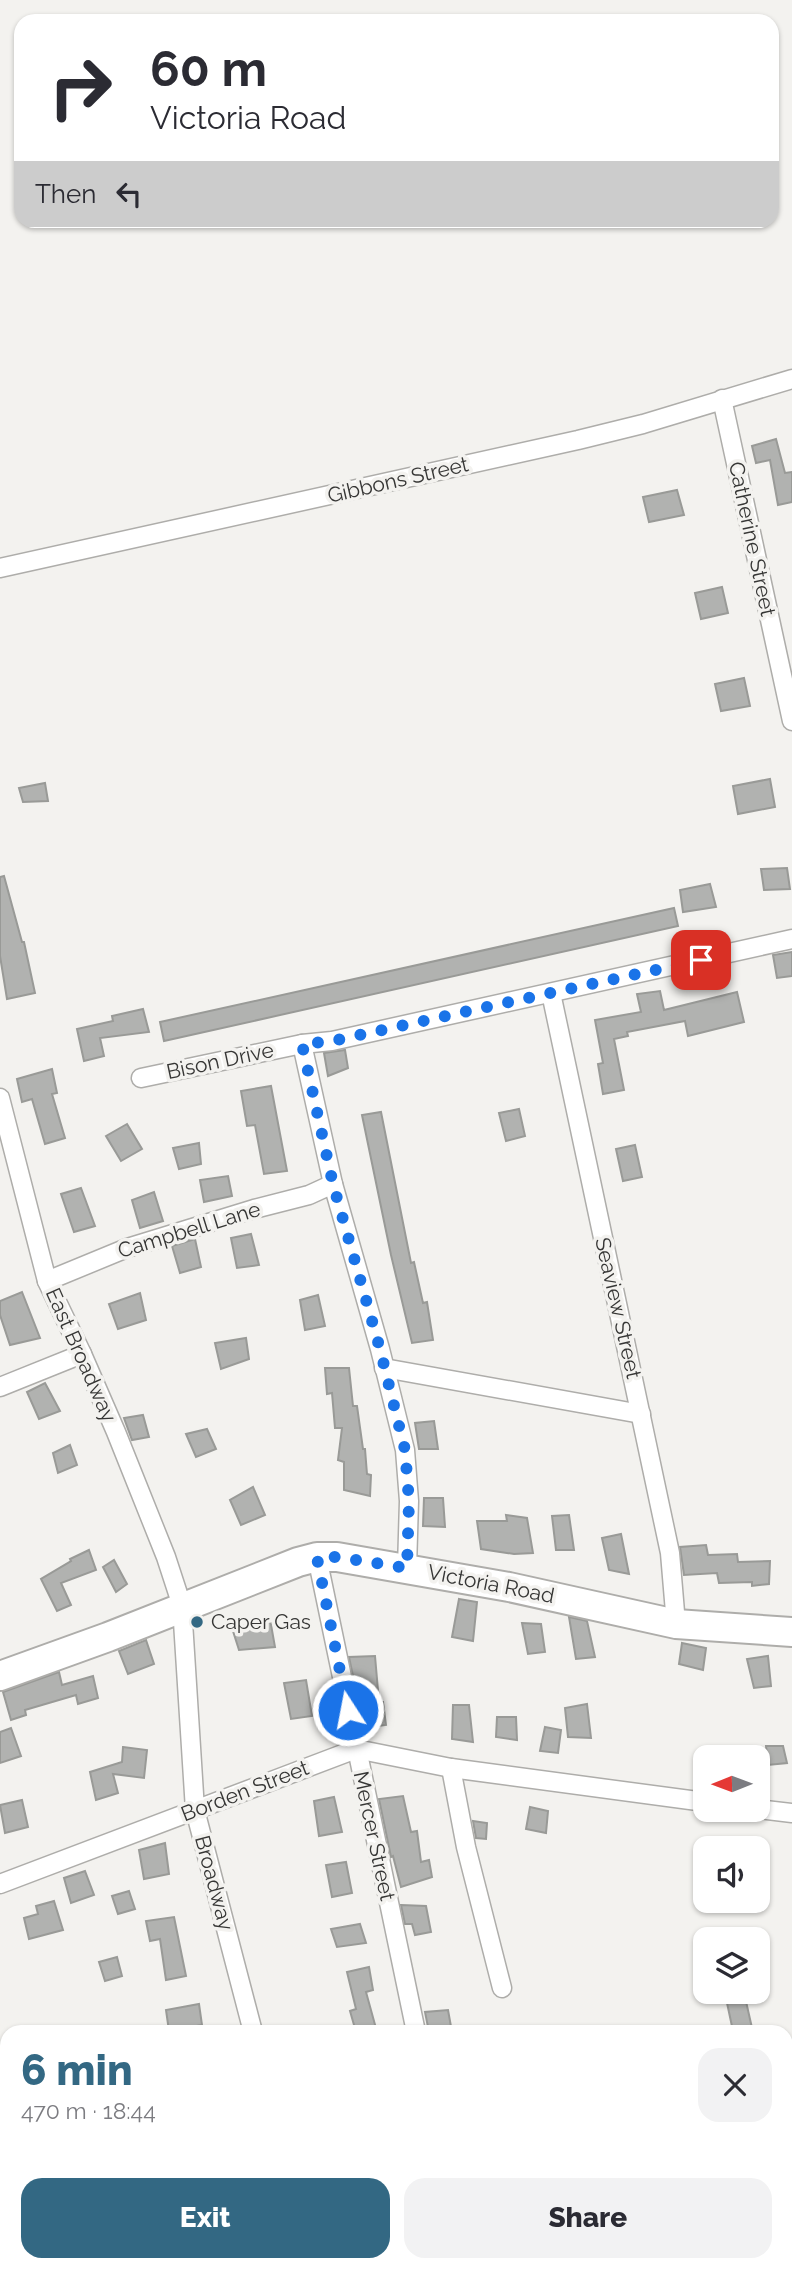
<!DOCTYPE html>
<html lang="en">
<head>
<meta charset="utf-8">
<style>
	body { margin:0; font-family:Raleway,sans-serif; background:#f2f2f3; color:#2b2b33; height:100vh; display:flex; flex-direction:column; font-size:26px; white-space:nowrap }
	* { box-sizing:border-box; margin:0 }
	p { font-size:23px; color:#7c7c81 }
	.icon { flex:none; width:38px; height:38px; fill:none; stroke:currentColor; stroke-width:2; stroke-linecap:round; stroke-linejoin:round }
	.map { position:relative; flex:1; overflow:hidden }
	.panel { position:absolute; left:0px; top:2025px; width:793px; height:247px; display:flex; flex-direction:column; background:#fff; border-radius:21px 21px 0 0; box-shadow:0 2px 5px #0004 }
	.panel>* { flex:none }
	.banner { position:absolute; left:14px; top:14px; width:765px; height:214px; border-radius:21px; box-shadow:0 2px 5px #0004; background:#fff; color:#2b2b33; overflow:hidden }
	.needle { width:46px; rotate:269deg }
	.buttons { position:absolute; left:693px; top:1745px; display:grid; gap:14px }
	.buttons a { display:grid; place-items:center; width:77px; height:77px; border-radius:14px; background:#fff; box-shadow:0 2px 5px #0004; font-size:35px }
	.pin { position:absolute; display:grid; place-items:center; width:60px; height:60px; color:#fff; margin:-30px; border-radius:14px; box-shadow:0 4px 10px #0006 }
	.me { position:absolute; width:77px; margin:-38px; rotate:349deg; stroke-linejoin:round; filter:drop-shadow(0 0 5px #0008) }
	.turn { display:flex; align-items:center; gap:24px; height:147px; padding:0 21px; font-size:32px }
	.turn .icon { width:91px; height:91px; stroke-width:2.5 }
	.turn b { display:block; font-size:49px; line-height:60px }
	.then { display:flex; align-items:center; height:66px; padding:0 21px; background:#0003; gap:14px; font-size:26px }
	.round { display:grid; place-items:center; flex:none; width:74px; height:74px; border-radius:21px; background:#f2f2f3 }
	.headline { display:flex; align-items:center; justify-content:space-between; height:119px; padding:0 21px }
	h1 { font-size:42px; font-weight:800; line-height:52px; color:#336883 }
	.action { display:flex; gap:14px; margin-top:auto; padding:14px 21px }
	.action a { flex:1; height:80px; border-radius:21px; background:#336883; color:#fff; font-size:28px; font-weight:800; line-height:80px; text-align:center }
	.action a+a { background:#f2f2f3; color:#2b2b33 }
	.map>svg:first-child { display:block }
</style>
</head>
<body>
<div class="map">
<svg width="792" height="2271" viewBox="0 0 792 2271">
	<rect width="100%" height="100%" fill="#f3f2ef"/>
	<!-- building -->
	<g fill="#b1b2b0" stroke="#999a97" stroke-width="2">
		<path d="M776,439l9,34 7,-1v30l-14,3 -8,-45 -14,3 -4,-17z"/>
		<path d="M677,490l7,25 -35,7 -6,-25z"/>
		<path d="M722,587l6,26 -27,6 -6,-26z"/>
		<path d="M744,678l6,28 -29,5 -6,-27z"/>
		<path d="M770,779l5,28 -37,7 -5,-28z"/>
		<path d="M45,783l3,18 -25,1 -4,-14z"/>
		<path d="M787,868l3,21 -26,1 -3,-21z"/>
		<path d="M4,876l18,66h2l11,51 -28,6 -7,-43v-79z"/>
		<path d="M710,884l6,23 -33,5 -3,-22z"/>
		<path d="M674,908l4,18 -514,115 -4,-19z"/>
		<path d="M792,952v24l-15,2 -4,-23z"/>
		<path d="M660,991l4,19 73,-18 7,30 -56,14 -3,-15 -58,11 1,4 -14,3 10,51 -21,4 -5,-30 5,-1 -8,-43 46,-8 -4,-18z"/>
		<path d="M143,1009l6,23 -49,6 4,18 -20,5 -7,-32 36,-8 -1,-5z"/>
		<path d="M345,1050l3,18 -20,8 -4,-23z"/>
		<path d="M52,1069l5,24 -5,1 13,44 -20,6 -13,-45 -10,3 -5,-23z"/>
		<path d="M271,1086l16,85 -23,3 -9,-49 -8,1 -6,-35z"/>
		<path d="M519,1109l6,27 -19,5 -7,-28z"/>
		<path d="M381,1112l30,151 3,-1 9,41 4,-1 6,38 -21,3 -21,-88 -29,-140z"/>
		<path d="M127,1124l15,25 -21,12 -15,-25z"/>
		<path d="M199,1143l2,21 -22,5 -6,-21z"/>
		<path d="M635,1145l7,32 -19,4 -7,-32z"/>
		<path d="M228,1176l4,20 -28,6 -4,-22z"/>
		<path d="M81,1188l14,38 -21,6 -13,-38z"/>
		<path d="M154,1192l9,29 -23,7 -8,-28z"/>
		<path d="M251,1234l8,31 -22,3 -6,-30z"/>
		<path d="M195,1239l6,28 -21,6 -8,-27z"/>
		<path d="M22,1292l18,46 -30,7 -10,-30v-14z"/>
		<path d="M140,1293l6,27 -28,9 -9,-25z"/>
		<path d="M318,1295l7,31 -20,4 -5,-30z"/>
		<path d="M246,1338l3,21 -28,10 -6,-26z"/>
		<path d="M325,1368h24l4,38h4l6,43h2l2,25 4,1 -1,21 -26,-6v-28l-6,-2 4,-32h-7l-3,-35 -5,1z"/>
		<path d="M45,1383l15,28 -21,8 -12,-27z"/>
		<path d="M143,1415l6,22 -17,3 -8,-22z"/>
		<path d="M434,1421l4,28h-19l-4,-26z"/>
		<path d="M207,1429l9,20 -20,8 -10,-23z"/>
		<path d="M70,1445l7,20 -19,8 -5,-20z"/>
		<path d="M253,1487l12,28 -24,10 -11,-25z"/>
		<path d="M424,1498h19l2,29 -22,-1z"/>
		<path d="M506,1515l21,3 6,35 -19,1 -33,-5 -4,-28h30z"/>
		<path d="M569,1515l5,35h-18l-4,-34z"/>
		<path d="M621,1534l8,40 -20,-4 -7,-32z"/>
		<path d="M706,1545l2,10 29,-1 1,8 32,-1 -1,23 -17,2v-4l-33,1 -2,-10 -33,2 -4,-28z"/>
		<path d="M89,1550l7,20 -35,13 10,22 -14,6 -16,-32 30,-18 -1,-2z"/>
		<path d="M114,1560l13,24 -11,8 -13,-25z"/>
		<path d="M459,1599l18,3 -4,39 -21,-4z"/>
		<path d="M569,1617l18,4 8,36 -19,2z"/>
		<path d="M270,1619l5,28 -36,3 -7,-22z"/>
		<path d="M522,1623l19,1 4,28 -17,2z"/>
		<path d="M146,1640l8,24 -26,10 -9,-23z"/>
		<path d="M682,1643l24,5 -3,22 -24,-6z"/>
		<path d="M375,1656l4,46h4l3,23 -22,3 -15,-71z"/>
		<path d="M768,1656l3,30 -17,2 -7,-29z"/>
		<path d="M59,1672l3,13 31,-9 5,22 -20,6 -2,-9 -51,15 1,5 -15,5 -8,-28z"/>
		<path d="M306,1680l6,36 -21,3 -7,-36z"/>
		<path d="M587,1704l4,34 -23,-1 -3,-29z"/>
		<path d="M453,1705h16l4,37 -21,-3z"/>
		<path d="M497,1717h19l1,23 -21,-3z"/>
		<path d="M545,1727l16,3 -3,23 -18,-2z"/>
		<path d="M11,1728l10,28 -21,7v-31z"/>
		<path d="M766,1746h17l4,17 -19,2z"/>
		<path d="M123,1747l24,3 -3,28 -31,-4 5,19 -22,7 -6,-28 32,-10z"/>
		<path d="M403,1796l8,36 6,-1 4,31 8,-2 3,17 -31,10 -8,-31 -2,1 -12,-58z"/>
		<path d="M334,1797l8,35 -23,4 -5,-35z"/>
		<path d="M22,1800l6,27 -23,6 -5,-28z"/>
		<path d="M530,1807l18,4 -2,22 -20,-4z"/>
		<path d="M473,1821l14,2 -1,16 -10,-1z"/>
		<path d="M165,1843l4,31 -25,5 -5,-29z"/>
		<path d="M346,1862l6,31 -20,4 -6,-32z"/>
		<path d="M85,1871l9,24 -23,8 -7,-25z"/>
		<path d="M129,1891l6,18 -17,5 -6,-18z"/>
		<path d="M54,1901l9,29 -34,9 -5,-21 14,-4 -2,-8z"/>
		<path d="M401,1905l25,1 5,26 -16,3 -3,-11h-7z"/>
		<path d="M174,1917l12,59 -20,4 -6,-41 -10,2 -4,-20z"/>
		<path d="M360,1924l6,19 -29,4 -6,-18z"/>
		<path d="M117,1957l5,19 -17,5 -6,-19z"/>
		<path d="M369,1967l4,23 -7,2 11,40h-21l-6,-21 6,-2 -9,-37z"/>
		<path d="M745,1997l7,31 -19,3 -6,-28z"/>
		<path d="M199,2004l3,21 -33,6 -3,-21z"/>
		<path d="M448,2010l4,22h-23l-4,-20z"/>
	</g>
	<g fill="none" stroke-linecap="round" stroke-linejoin="round">
		<defs>
			<g id="street">
				<path d="M722,399l70,322"/>
				<path d="M0,568l578,-128 65,-16 149,-45"/>
				<path d="M551,993l119,560 6,71"/>
				<path d="M302,1044l31,140 47,165 25,101 4,51 -2,67"/>
				<path d="M141,1078l161,-34 30,-3 460,-102"/>
				<path d="M0,1098l47,183 35,73 34,78 50,125 16,49 13,204 58,222"/>
				<path d="M47,1281l80,-33 127,-39 55,-14 24,-11"/>
				<path d="M384,1368l257,46"/>
				<path d="M0,1387l82,-33"/>
				<path d="M317,1557l99,475"/>
				<path d="M451,1768l15,79 36,141"/>
				<path d="M758,1809l34,4"/>
				<path d="M0,1884l356,-135 95,19 254,34"/>
				<path d="M786,2088l6,-1"/>
				<path d="M0,2224l7,-2"/>
				<path d="M786,2255h6"/>
				<path d="M307,2264l1,7"/>
				<path d="M773,2271l1,-7"/>
			</g>
			<path id="primary" d="M0,1676l108,-39 190,-75 19,-5h20l172,30 167,37 116,8"/>
		</defs>
		<!-- street casing -->
		<use href="#street" stroke="#aeadaa" stroke-width="21"/>
		<!-- primary casing -->
		<use href="#primary" stroke="#aeadaa" stroke-width="32"/>
		<!-- street -->
		<use href="#street" stroke="#fff" stroke-width="18"/>
		<!-- primary -->
		<use href="#primary" stroke="#fff" stroke-width="28"/>
	</g>
	<g fill="none" stroke-linecap="round" stroke-linejoin="round">
		<!-- route -->
		<path stroke="#1a73e8" stroke-width="12" stroke-dasharray="0 21.6" d="M348,1710l-31,-152 20,-1 70,11 2,-67 -4,-51 -25,-101 -47,-165 -31,-140 30,-3 369,-81"/>
	</g>
	<!-- markers -->
	<circle fill="#336883" stroke="#f3f2ef" stroke-width="2.5" cx="197" cy="1622" r="7"/>
	<g text-anchor="middle" stroke-width="7" stroke-linejoin="round" paint-order="stroke">
		<!-- street labels -->
		<g font-size="21" fill="#363635" stroke="#f3f2ef">
			<text transform="translate(398 480) rotate(-13)" y="7">Gibbons Street</text>
			<text transform="translate(752 539) rotate(78)" y="7">Catherine Street</text>
			<text transform="translate(220 1061) rotate(-12)" y="7">Bison Drive</text>
			<text transform="translate(189 1230) rotate(-17)" y="7">Campbell Lane</text>
			<text transform="translate(618 1308) rotate(77)" y="7">Seaview Street</text>
			<text transform="translate(81 1355) rotate(66)" y="7">East Broadway</text>
			<text transform="translate(491 1584) rotate(11)" y="7">Victoria Road</text>
			<text transform="translate(245 1791) rotate(-21)" y="7">Borden Street</text>
			<text transform="translate(374 1836) rotate(78)" y="7">Mercer Street</text>
			<text transform="translate(214 1883) rotate(75)" y="7">Broadway</text>
		</g>
		<!-- poi labels -->
		<g font-size="21" fill="#363635" stroke="#f3f2ef" text-anchor="start">
			<text x="211" y="1629">Caper Gas</text>
		</g>
	</g>
</svg>
<div class="buttons">
<a><svg class="needle" viewBox="-14 -14 28 28"><path d="M0-13l5 13h-10z" fill="#e53935"/><path d="M0 13l5-13h-10z" fill="#7c7c81"/></svg></a>
<a><svg class="icon" aria-label="sound" viewBox="0 0 24 24"><path d="M4 9h4l5-4v14l-5-4H4zM17 9q2 3 0 6"/></svg></a>
<a><svg class="icon" aria-label="layers" viewBox="0 0 24 24"><path d="M12 4l9 5-9 5-9-5zM3 14l9 5 9-5"/></svg></a>
</div>
<div class="pin" style="left:701px;top:960px;background:#d93025"><svg class="icon" aria-label="arrive" viewBox="0 0 24 24"><path d="M6 21V4h12l-3 4 3 4H6"/></svg></div>
<svg class="me" style="left:348px;top:1710px" viewBox="-20 -20 40 40"><circle r="17" fill="#1a73e8" stroke="#fff" stroke-width="3"/><path d="M0-11L8 9 0 5-8 9z" fill="#fff"/></svg>
<div class="banner">
<div class="turn"><svg class="icon" aria-label="right" viewBox="0 0 24 24"><path d="M7 20v-9h11M14 6l5 5-5 5"/></svg><div><b>60 m</b>Victoria Road</div></div>
<div class="then">Then<svg class="icon" aria-label="left" viewBox="0 0 24 24"><path d="M17 20v-9H6M10 6l-5 5 5 5"/></svg></div>
</div>
<section class="panel">
<div class="headline"><div><h1>6 min</h1><p>470 m · 18:44</p></div><a class="round"><svg class="icon" aria-label="close" viewBox="0 0 24 24"><path d="M6 6l12 12M18 6L6 18"/></svg></a></div>
<div class="action"><a>Exit</a><a>Share</a></div>
</section>
</div>
</body>
</html>
